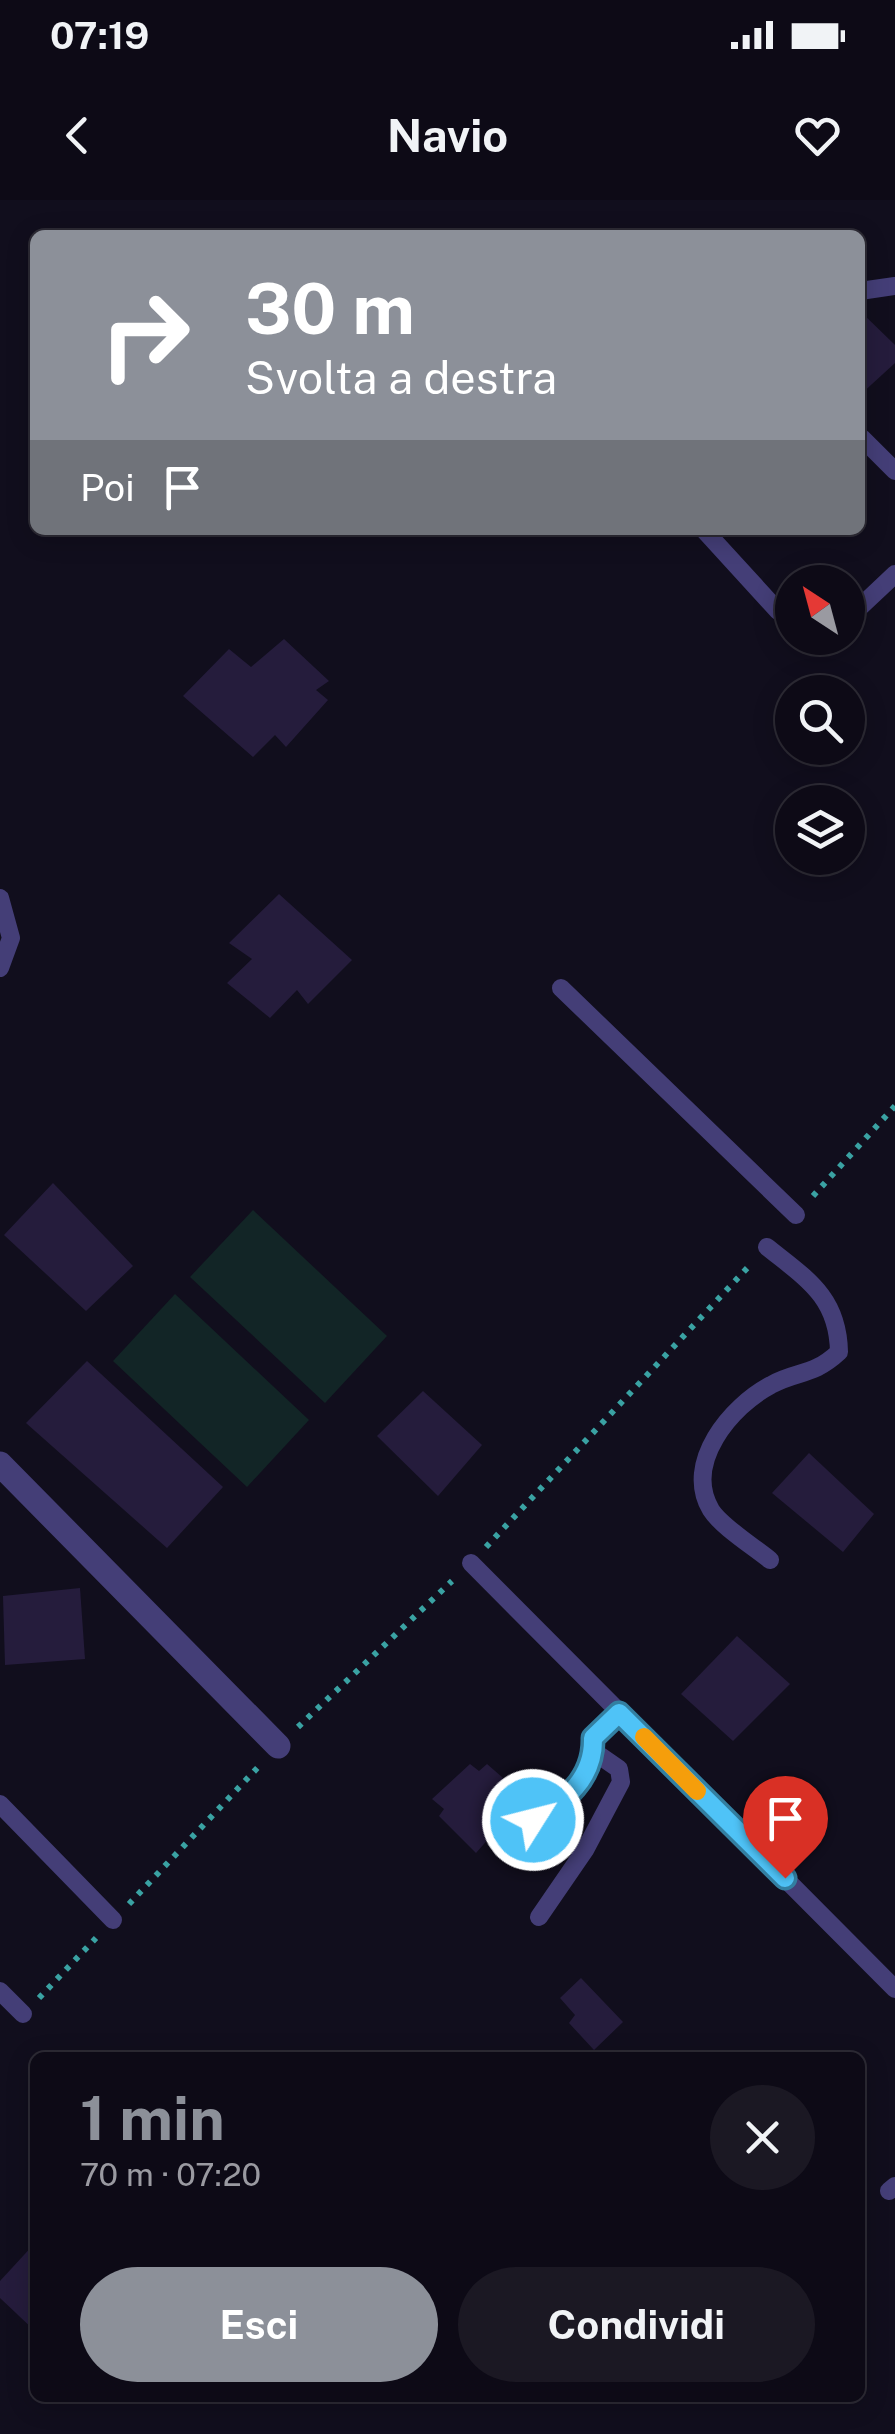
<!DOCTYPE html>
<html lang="it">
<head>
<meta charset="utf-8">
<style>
	body { margin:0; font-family:"Public Sans",sans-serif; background:#1b1823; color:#f1f3f6; height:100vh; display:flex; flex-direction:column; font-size:38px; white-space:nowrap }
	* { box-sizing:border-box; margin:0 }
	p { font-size:32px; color:#9a9aa1 }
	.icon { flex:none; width:55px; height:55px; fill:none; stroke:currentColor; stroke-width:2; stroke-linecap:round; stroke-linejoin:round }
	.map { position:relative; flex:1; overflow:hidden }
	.drawer { position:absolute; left:30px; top:1852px; width:835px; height:350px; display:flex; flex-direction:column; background:#0d0a16; border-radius:15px; box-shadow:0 5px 25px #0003,0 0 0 2px #2d2b35 }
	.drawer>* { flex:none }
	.top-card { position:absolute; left:30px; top:30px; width:835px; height:305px; border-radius:15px; box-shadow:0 5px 25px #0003,0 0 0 2px #2d2b35; background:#8c9099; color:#fff; overflow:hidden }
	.needle { width:65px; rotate:324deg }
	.controls { position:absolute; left:775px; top:365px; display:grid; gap:20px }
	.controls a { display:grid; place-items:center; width:90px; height:90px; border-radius:50%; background:#0d0a16; box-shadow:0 5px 25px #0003,0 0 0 2px #2d2b35; font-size:50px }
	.pin { position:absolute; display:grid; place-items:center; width:85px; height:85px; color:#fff; margin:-102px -42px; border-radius:50% 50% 50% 0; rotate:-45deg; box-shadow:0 0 10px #0007 }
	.pin .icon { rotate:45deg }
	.me { position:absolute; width:110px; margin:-55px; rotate:54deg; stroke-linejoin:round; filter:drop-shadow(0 0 8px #0008) }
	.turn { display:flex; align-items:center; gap:35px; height:210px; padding:0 50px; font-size:45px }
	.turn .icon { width:130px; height:130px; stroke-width:2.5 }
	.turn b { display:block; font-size:70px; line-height:85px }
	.then { display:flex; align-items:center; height:95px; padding:0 50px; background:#0003; gap:20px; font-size:38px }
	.round { display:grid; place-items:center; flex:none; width:105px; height:105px; border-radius:52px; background:#1b1823 }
	.overview { display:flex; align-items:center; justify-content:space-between; height:170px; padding:0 50px }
	h1 { font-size:60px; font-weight:700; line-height:75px; color:#8c9099 }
	.action { display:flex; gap:20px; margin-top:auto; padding:20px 50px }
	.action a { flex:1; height:115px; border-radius:60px; background:#8c9099; color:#fff; font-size:40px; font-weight:700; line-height:115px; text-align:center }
	.action a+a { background:#1b1823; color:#f1f3f6 }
	.status { display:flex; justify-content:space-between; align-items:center; height:70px; padding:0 50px; background:#0d0a16; direction:ltr }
	.status svg { height:28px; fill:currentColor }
	header { display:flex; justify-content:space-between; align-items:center; height:130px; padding:0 50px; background:#0d0a16; font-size:45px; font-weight:700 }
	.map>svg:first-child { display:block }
</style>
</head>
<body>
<div class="status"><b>07:19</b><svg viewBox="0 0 49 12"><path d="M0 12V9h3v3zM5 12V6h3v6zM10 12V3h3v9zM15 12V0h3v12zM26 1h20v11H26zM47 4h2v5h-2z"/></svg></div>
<header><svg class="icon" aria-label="back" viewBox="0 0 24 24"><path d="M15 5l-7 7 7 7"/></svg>Navio<svg class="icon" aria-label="heart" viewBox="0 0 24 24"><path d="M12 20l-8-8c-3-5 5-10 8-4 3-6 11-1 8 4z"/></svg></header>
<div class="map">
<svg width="895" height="2234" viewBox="0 0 895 2234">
	<rect width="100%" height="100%" fill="#110e1d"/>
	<!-- green -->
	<g fill="#122526">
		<path d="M253,1010l134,126 -62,67 -135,-126z"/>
		<path d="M175,1094l134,126 -62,67 -134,-126z"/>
	</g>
	<!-- building -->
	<g fill="#251c3c">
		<path d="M860,111l35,34v18l-35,32z"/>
		<path d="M284,439l45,42 -13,9 12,10 -42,47 -11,-12 -22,22 -70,-61 46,-47 22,18z"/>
		<path d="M279,694l73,66 -44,44 -11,-14 -27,28 -43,-35 25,-24 -23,-16z"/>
		<path d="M53,983l80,83 -47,45 -82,-76z"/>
		<path d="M87,1161l136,126 -56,61 -141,-125z"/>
		<path d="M423,1191l59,54 -44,51 -61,-60z"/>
		<path d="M809,1253l65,61 -31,38 -71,-59z"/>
		<path d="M80,1388l5,71 -80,6 -2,-69z"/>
		<path d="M737,1436l53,48 -57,57 -52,-47z"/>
		<path d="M470,1564l9,7 8,-7 38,33 -49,56 -37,-37 5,-7 -12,-10z"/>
		<path d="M581,1778l42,44 -29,28 -25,-27 6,-8 -15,-17z"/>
		<path d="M35,2043v88l-35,-33v-17z"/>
	</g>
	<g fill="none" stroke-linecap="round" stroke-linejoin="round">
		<!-- path -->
		<g stroke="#3aa2a3" stroke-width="6" stroke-dasharray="5 8" stroke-linecap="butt">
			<path d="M813,996l82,-90"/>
			<path d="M486,1347l265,-283"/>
			<path d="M298,1527l154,-146"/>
			<path d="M129,1704l132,-140"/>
			<path d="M39,1798l57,-60"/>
		</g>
		<!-- service -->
		<g stroke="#443e77" stroke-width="18">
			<path d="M860,91l35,-5"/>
			<path d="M862,238l33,33"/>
			<path d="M704,330l74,81 14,7"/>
			<path d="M848,415l11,-7 36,-34"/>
			<path d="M0,698l11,40 -11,30"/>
			<path d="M561,788l235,227"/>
			<path d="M767,1047c40,32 71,50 72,105 -27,25 -41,18 -68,33 -40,21 -88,78 -60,125 10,16 43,37 59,50"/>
			<path d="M471,1363l424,426"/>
			<path d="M0,1604l113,116"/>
			<path d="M533,1620c29,-17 54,-35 60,-69"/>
			<path d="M539,1717l46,-67 36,-68 -2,-13 -26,-18v-13l26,-25"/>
			<path d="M0,1791l23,23"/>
			<path d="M889,1991l6,-5"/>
		</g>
		<!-- minor -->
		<path stroke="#443e77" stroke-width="25" d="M0,1264l278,282"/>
	</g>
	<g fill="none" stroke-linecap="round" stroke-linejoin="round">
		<defs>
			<path id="route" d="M533,1620c32,-19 61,-41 60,-82l26,-25 166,165"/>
		</defs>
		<!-- route casing -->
		<use href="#route" stroke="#337fa1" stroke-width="25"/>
		<!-- route -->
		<use href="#route" stroke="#4fc3f7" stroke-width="18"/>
		<!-- slow -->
		<path stroke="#f59e0b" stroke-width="18" d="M644,1537l53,54"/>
	</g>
</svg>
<div class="controls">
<a><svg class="needle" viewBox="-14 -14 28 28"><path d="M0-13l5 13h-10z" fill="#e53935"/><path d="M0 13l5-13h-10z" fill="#9a9aa1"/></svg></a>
<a><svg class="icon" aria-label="search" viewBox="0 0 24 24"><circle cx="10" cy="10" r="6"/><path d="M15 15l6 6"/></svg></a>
<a><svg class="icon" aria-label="layers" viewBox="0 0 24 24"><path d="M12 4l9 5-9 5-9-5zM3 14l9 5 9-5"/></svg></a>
</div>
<div class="pin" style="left:785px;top:1678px;background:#d93025"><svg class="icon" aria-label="arrive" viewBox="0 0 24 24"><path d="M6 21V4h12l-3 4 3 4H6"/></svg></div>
<svg class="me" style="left:533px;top:1620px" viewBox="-20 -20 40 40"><circle r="17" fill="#4fc3f7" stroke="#fff" stroke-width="3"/><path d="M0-11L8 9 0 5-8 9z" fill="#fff"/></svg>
<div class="top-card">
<div class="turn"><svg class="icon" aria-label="right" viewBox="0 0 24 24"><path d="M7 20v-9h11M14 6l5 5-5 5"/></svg><div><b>30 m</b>Svolta a destra</div></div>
<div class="then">Poi<svg class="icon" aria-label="arrive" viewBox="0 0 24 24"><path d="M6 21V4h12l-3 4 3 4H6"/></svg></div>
</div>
<section class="drawer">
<div class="overview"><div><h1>1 min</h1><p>70 m · 07:20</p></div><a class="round"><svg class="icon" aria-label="close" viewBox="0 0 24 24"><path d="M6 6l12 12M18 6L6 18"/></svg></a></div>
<div class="action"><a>Esci</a><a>Condividi</a></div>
</section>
</div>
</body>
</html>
